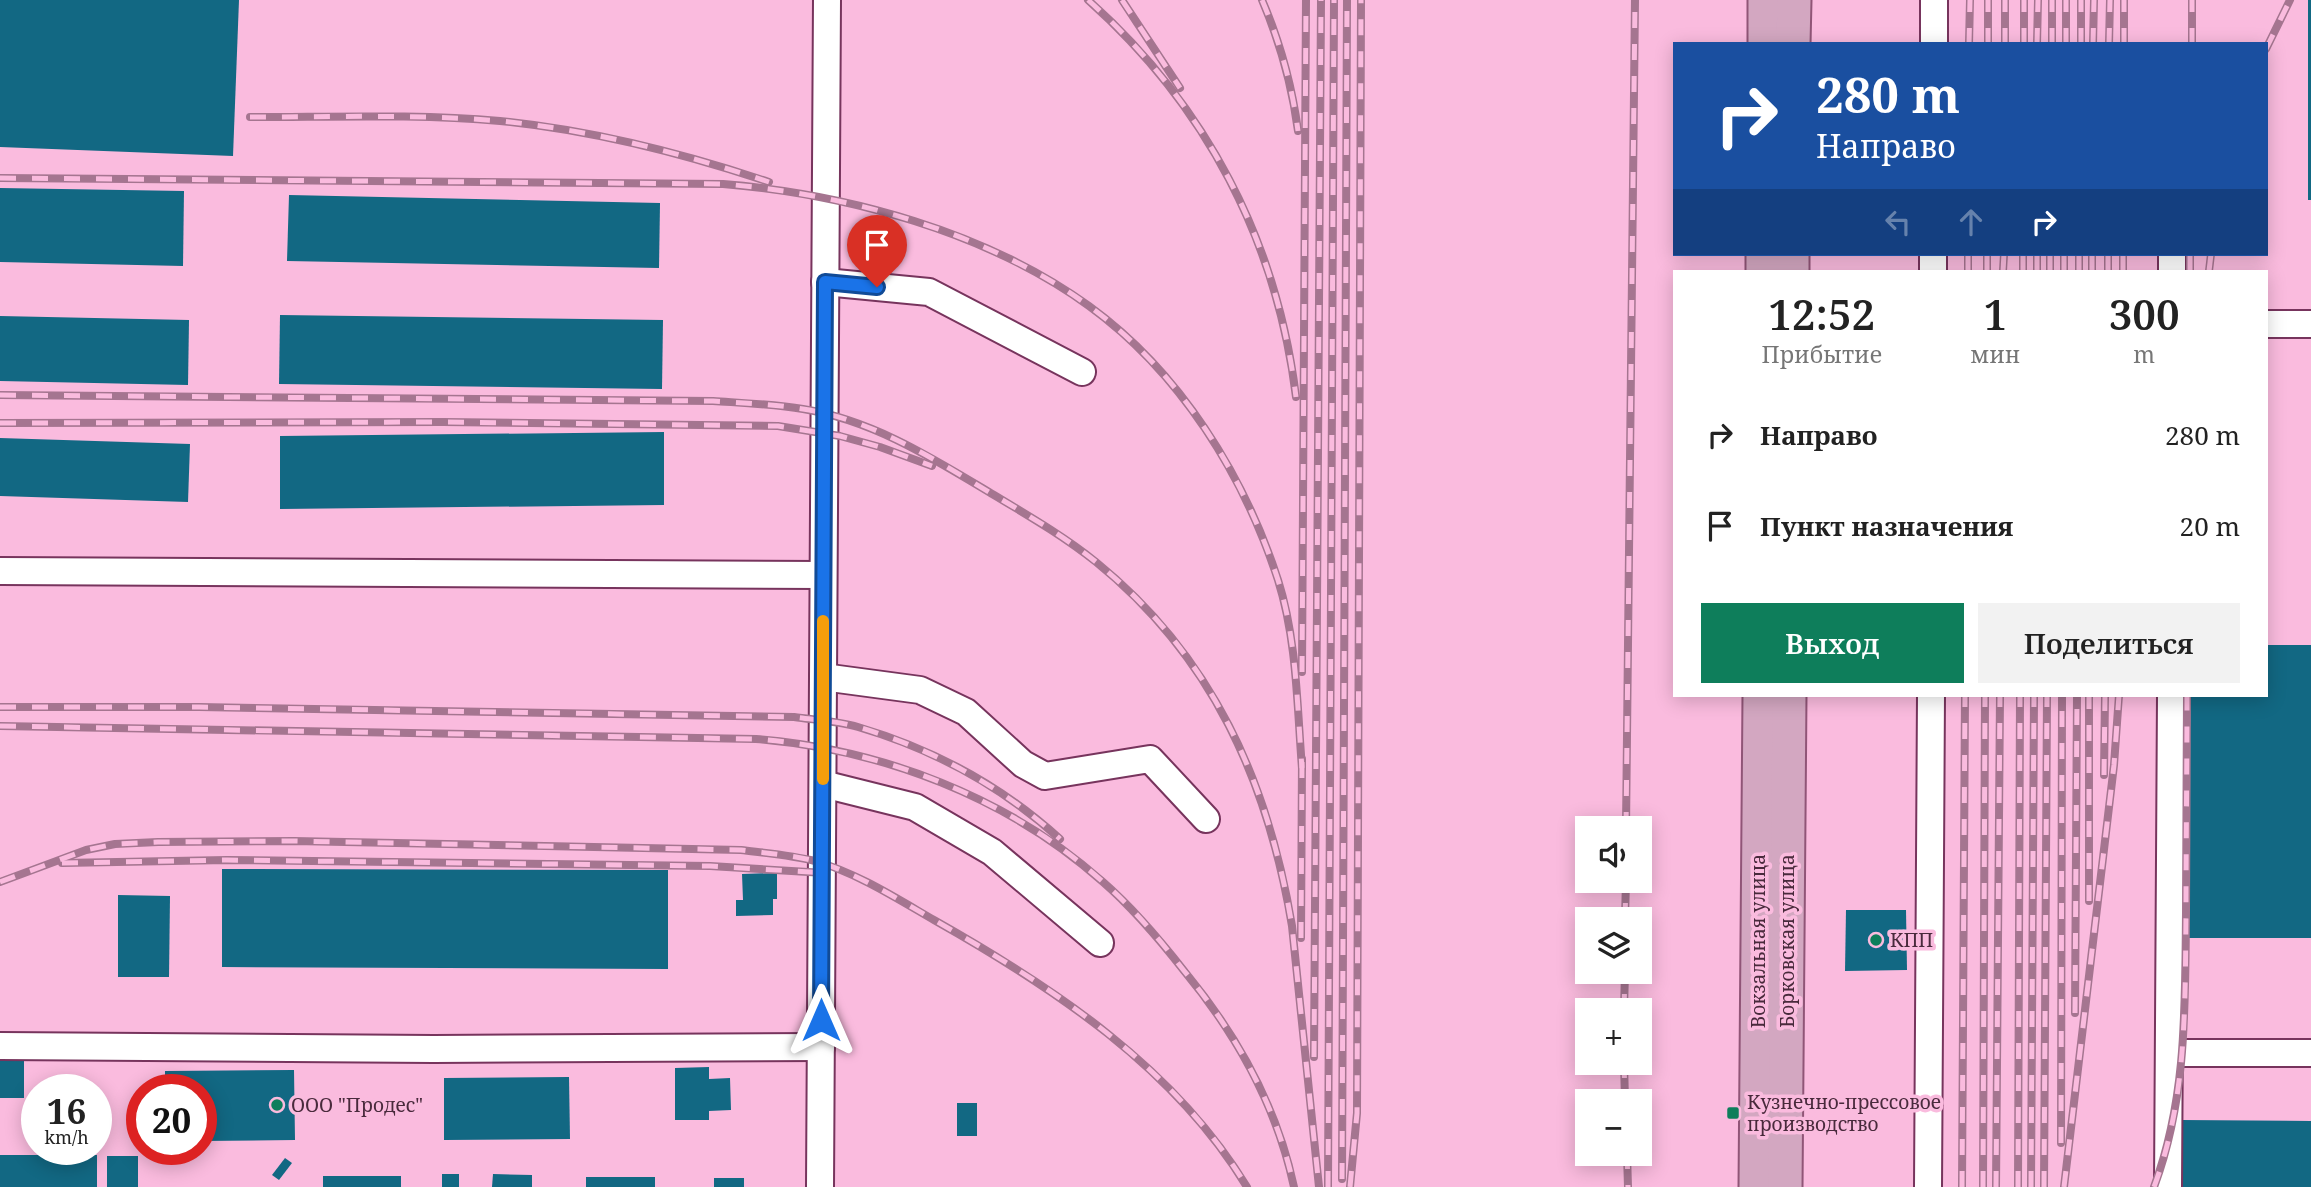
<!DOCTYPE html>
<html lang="ru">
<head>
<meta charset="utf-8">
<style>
	body { margin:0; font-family:"Noto Serif",serif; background:#f2f2f2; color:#222; height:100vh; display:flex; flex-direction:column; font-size:26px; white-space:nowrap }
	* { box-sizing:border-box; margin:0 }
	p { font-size:23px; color:#767676 }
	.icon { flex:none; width:38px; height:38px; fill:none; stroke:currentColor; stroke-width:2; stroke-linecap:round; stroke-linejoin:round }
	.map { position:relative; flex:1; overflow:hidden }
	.panel { position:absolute; left:1673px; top:270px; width:595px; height:427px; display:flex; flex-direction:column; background:#fff; border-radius:0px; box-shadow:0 4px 18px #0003 }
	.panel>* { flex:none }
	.guide { position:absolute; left:1673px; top:42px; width:595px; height:214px; border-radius:0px; box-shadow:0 4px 18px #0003; background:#1a4fa0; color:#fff; overflow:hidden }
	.controls { position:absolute; left:1575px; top:816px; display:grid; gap:14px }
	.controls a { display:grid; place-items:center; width:77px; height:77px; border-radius:0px; background:#fff; box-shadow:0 4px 18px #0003; font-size:35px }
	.speed { position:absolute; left:21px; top:1074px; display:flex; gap:14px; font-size:35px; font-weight:700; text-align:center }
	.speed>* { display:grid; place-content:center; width:91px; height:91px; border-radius:50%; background:#fff; box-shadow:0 4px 18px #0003; line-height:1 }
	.speed small { font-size:18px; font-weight:400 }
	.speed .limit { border:10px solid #d22; background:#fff; color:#111 }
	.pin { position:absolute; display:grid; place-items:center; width:60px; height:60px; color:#fff; margin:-72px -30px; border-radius:50% 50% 50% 0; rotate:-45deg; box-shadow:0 0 7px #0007 }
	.pin .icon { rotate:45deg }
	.me { position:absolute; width:77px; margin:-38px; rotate:0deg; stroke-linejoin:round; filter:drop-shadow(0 0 5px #0008) }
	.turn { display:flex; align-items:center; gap:24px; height:147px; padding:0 28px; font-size:32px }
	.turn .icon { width:91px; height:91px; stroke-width:2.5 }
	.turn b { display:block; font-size:49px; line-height:60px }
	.lanes { display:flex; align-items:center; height:66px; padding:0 28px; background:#0003; justify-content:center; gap:35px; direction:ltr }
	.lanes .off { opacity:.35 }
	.eta { display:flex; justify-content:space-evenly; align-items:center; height:119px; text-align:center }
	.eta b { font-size:42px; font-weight:600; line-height:49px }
	.button { display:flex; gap:14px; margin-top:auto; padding:14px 28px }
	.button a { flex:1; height:80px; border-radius:0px; background:#0e7e5b; color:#fff; font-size:28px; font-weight:600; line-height:80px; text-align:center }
	.button a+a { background:#f2f2f2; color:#222 }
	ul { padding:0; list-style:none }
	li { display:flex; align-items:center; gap:21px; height:91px; padding:0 28px }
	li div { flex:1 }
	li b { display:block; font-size:26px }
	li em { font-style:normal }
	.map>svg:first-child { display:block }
</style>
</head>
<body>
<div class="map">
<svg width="2311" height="1187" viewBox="0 0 2311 1187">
	<rect width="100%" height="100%" fill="#fabbde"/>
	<!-- building -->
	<g fill="#126883">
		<path d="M0,0h239l-6,156 -233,-9z"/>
		<rect x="2308" y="0" width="3" height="200"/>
		<path d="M0,188l184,3 -1,75 -183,-4z"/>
		<path d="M289,195l371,8 -1,65 -372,-7z"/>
		<path d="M280,315l383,5 -1,69 -383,-5z"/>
		<path d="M0,316l189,4 -1,65 -188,-4z"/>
		<path d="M664,432v73l-384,4v-73z"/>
		<path d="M0,438l190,6 -2,58 -188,-6z"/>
		<path d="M2266,645h45v293h-130l-1,-243h86z"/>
		<path d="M222,869l446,1v99l-446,-2z"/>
		<path d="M777,873v26h-4v16l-37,1v-16h7l-1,-26z"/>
		<path d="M118,895l52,1 -1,81h-51z"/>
		<path d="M1846,910h60l1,60 -62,1z"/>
		<rect x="0" y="1061" width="24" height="37"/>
		<path d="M709,1067v12l21,-1 1,32 -22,1v9h-34v-52z"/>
		<path d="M294,1070l1,70 -94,1v-51h-36v-19z"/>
		<path d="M569,1077l1,62 -126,1v-62z"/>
		<rect x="957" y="1103" width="20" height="33"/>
		<path d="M2180,1120l131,1v66h-132z"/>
		<rect x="0" y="1155" width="97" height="32"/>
		<rect x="107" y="1156" width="31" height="31"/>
		<path d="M285,1158l7,5 -13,17 -7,-5z"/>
		<rect x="442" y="1174" width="17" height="13"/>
		<path d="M493,1174l39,1v12h-40z"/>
		<rect x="323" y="1176" width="78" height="11"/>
		<rect x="586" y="1177" width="69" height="10"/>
		<rect x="714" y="1178" width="30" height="9"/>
	</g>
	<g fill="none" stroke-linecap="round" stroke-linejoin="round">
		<defs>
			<g id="minor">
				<path d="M1934,44v-44"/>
				<path d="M2172,254v17"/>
				<path d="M1933,271v-17"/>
				<path d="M825,282l104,10 153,80"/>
				<path d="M2266,324h45"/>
				<path d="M0,571l823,4"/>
				<path d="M823,677l97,13 46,22 57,52 22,12 105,-17 56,60"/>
				<path d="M823,784l92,23 77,45 108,91"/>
				<path d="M0,1046l434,3 387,-2"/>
				<path d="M2169,1053h142"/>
				<path d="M820,1187l7,-1187"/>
				<path d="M1928,1187l3,-492"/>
				<path d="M2168,1187l3,-492"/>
			</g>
			<g id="major">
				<path d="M1765,44v-44"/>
				<path d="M1793,44l1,-44"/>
				<path d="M1763,271v-17"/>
				<path d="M1792,271v-17"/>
				<path d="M1756,1187l4,-492"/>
				<path d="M1785,1187l4,-492"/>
			</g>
		</defs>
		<!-- minor casing -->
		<use href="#minor" stroke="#77345d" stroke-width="30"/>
		<!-- major casing -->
		<use href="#major" stroke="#905577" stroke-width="37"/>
		<!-- minor -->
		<use href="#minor" stroke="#fff" stroke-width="26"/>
		<!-- major -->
		<use href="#major" stroke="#d3a7c1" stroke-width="33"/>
		<defs>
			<g id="rail">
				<path d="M1088,0c118,105 189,241 208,397"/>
				<path d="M1122,0l58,88"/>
				<path d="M1262,0c18,42 30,85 36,131"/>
				<path d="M1969,44l1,-44"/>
				<path d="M1988,44v-44"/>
				<path d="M2005,44v-44"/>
				<path d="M2024,44v-44"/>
				<path d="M2037,44l1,-44"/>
				<path d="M2052,44v-44"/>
				<path d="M2066,44v-44"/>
				<path d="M2081,44v-44"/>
				<path d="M2093,44l1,-44"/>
				<path d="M2109,44l1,-44"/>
				<path d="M2124,44v-44"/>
				<path d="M2192,44v-44"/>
				<path d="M2266,49l24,-49"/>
				<path d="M250,117c83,0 167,-3 250,4 92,9 182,32 269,61"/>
				<path d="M0,178l723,6c124,10 264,48 366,122 91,66 155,169 189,274 19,60 19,126 24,188"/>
				<path d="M1968,271v-17"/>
				<path d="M1987,271v-17"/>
				<path d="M2003,271l1,-17"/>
				<path d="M2023,271v-17"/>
				<path d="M2037,271v-17"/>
				<path d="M2050,271v-17"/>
				<path d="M2064,271v-17"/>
				<path d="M2079,271v-17"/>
				<path d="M2092,271v-17"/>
				<path d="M2108,271v-17"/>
				<path d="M2123,271v-17"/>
				<path d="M2190,271v-17"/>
				<path d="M2209,271l2,-17"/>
				<path d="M0,395l713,6c30,2 60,3 90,8 70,11 131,50 191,86 35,21 71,42 102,67 116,94 172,219 196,364l27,261"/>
				<path d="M0,423l443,-1 335,4 62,10 40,11 52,19"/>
				<path d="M1302,672l4,-672"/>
				<path d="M0,707h199l595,10c21,3 43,4 64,10 75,22 145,60 202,112"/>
				<path d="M0,726l756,13c125,10 252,58 347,143 31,27 57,58 82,90 52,63 92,135 109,215"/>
				<path d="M2104,775l1,-80"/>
				<path d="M1626,828l9,-828"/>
				<path d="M62,863l165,-3 483,6 115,7"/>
				<path d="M0,882l86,-32 29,-6 43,-2 136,-1 447,9c25,3 50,5 74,11 42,12 81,37 119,59 119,67 241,148 313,267"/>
				<path d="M2089,901v-206"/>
				<path d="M1625,919l1,-39"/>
				<path d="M1301,938l1,-179"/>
				<path d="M1624,1010l1,-39"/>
				<path d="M2075,1013l2,-318"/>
				<path d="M1314,1057l7,-1057"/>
				<path d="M1624,1062l1,39"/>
				<path d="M2061,1143l1,-448"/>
				<path d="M1627,1153l1,34"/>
				<path d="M1342,1179l5,-1179"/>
				<path d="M1328,1187l6,-1187"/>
				<path d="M1350,1187l7,-74 4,-1113"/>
				<path d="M1962,1187l3,-492"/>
				<path d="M1983,1187l2,-492"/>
				<path d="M1996,1187l4,-492"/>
				<path d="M2018,1187l2,-492"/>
				<path d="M2031,1187l3,-492"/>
				<path d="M2044,1187l3,-492"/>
				<path d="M2064,1187l50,-422 5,-70"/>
				<path d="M2154,1187c33,-88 31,-181 32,-274 0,-73 1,-145 1,-218"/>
			</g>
		</defs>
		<!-- rail casing -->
		<use href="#rail" stroke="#a57590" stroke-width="8"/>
		<!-- rail -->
		<use href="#rail" stroke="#fabbde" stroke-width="5" stroke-dasharray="16" stroke-linecap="butt"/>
	</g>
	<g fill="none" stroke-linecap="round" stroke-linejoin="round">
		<defs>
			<path id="route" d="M821,1020l4,-738 52,5"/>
		</defs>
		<!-- route casing -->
		<use href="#route" stroke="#114b97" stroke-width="18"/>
		<!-- route -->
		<use href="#route" stroke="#1a73e8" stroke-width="12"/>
		<!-- slow -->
		<path stroke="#f59e0b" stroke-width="12" d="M823,779v-158"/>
	</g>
	<!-- markers -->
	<g fill="#0e7e5b" stroke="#fabbde" stroke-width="2.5">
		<circle cx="1876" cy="940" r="7"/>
		<circle cx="277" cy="1105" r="7"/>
		<rect x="1726" y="1106" width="14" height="14" rx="3.5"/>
	</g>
	<g text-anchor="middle" stroke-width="7" stroke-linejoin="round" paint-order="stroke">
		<!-- poi labels -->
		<g font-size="19" fill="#492a3c" stroke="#fabbde" text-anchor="start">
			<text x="1890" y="947">КПП</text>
			<text x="1747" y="1109">Кузнечно-прессовое<tspan x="1747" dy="22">производство</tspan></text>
			<text x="291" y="1112">ООО "Продес"</text>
		</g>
		<!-- street labels -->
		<g font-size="19" fill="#492a3c" stroke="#fabbde">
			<text transform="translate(1758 941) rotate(-90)" y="7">Вокзальная улица</text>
			<text transform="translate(1787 941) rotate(-90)" y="7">Борковская улица</text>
		</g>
	</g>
</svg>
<div class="controls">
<a><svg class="icon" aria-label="sound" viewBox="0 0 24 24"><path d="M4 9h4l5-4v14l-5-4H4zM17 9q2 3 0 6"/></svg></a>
<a><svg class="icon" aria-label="layers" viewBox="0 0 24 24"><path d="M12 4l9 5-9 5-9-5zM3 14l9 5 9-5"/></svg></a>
<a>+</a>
<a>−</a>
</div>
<div class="speed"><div>16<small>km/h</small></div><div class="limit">20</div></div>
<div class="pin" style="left:877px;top:287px;background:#d93025"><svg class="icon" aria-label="arrive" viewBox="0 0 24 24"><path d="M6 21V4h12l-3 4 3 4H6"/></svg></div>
<svg class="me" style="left:821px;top:1020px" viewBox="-20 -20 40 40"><path d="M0-17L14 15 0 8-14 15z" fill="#1a73e8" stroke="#fff" stroke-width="4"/></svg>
<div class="guide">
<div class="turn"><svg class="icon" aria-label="right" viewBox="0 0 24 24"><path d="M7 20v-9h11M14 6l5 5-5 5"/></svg><div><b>280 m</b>Направо</div></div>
<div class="lanes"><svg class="icon off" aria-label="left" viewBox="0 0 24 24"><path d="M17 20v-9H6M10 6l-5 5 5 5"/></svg><svg class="icon off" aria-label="ahead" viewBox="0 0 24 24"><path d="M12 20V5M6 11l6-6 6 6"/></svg><svg class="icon" aria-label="right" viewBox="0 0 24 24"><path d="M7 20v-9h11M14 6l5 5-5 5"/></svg></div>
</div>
<section class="panel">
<div class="eta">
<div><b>12:52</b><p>Прибытие</p></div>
<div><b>1</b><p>мин</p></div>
<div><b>300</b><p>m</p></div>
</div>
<ul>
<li><svg class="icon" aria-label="right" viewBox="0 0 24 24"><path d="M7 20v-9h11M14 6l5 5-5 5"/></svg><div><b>Направо</b></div><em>280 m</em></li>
<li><svg class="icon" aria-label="arrive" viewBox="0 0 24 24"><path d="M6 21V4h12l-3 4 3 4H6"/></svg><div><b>Пункт назначения</b></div><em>20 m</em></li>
</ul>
<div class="button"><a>Выход</a><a>Поделиться</a></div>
</section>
</div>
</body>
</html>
